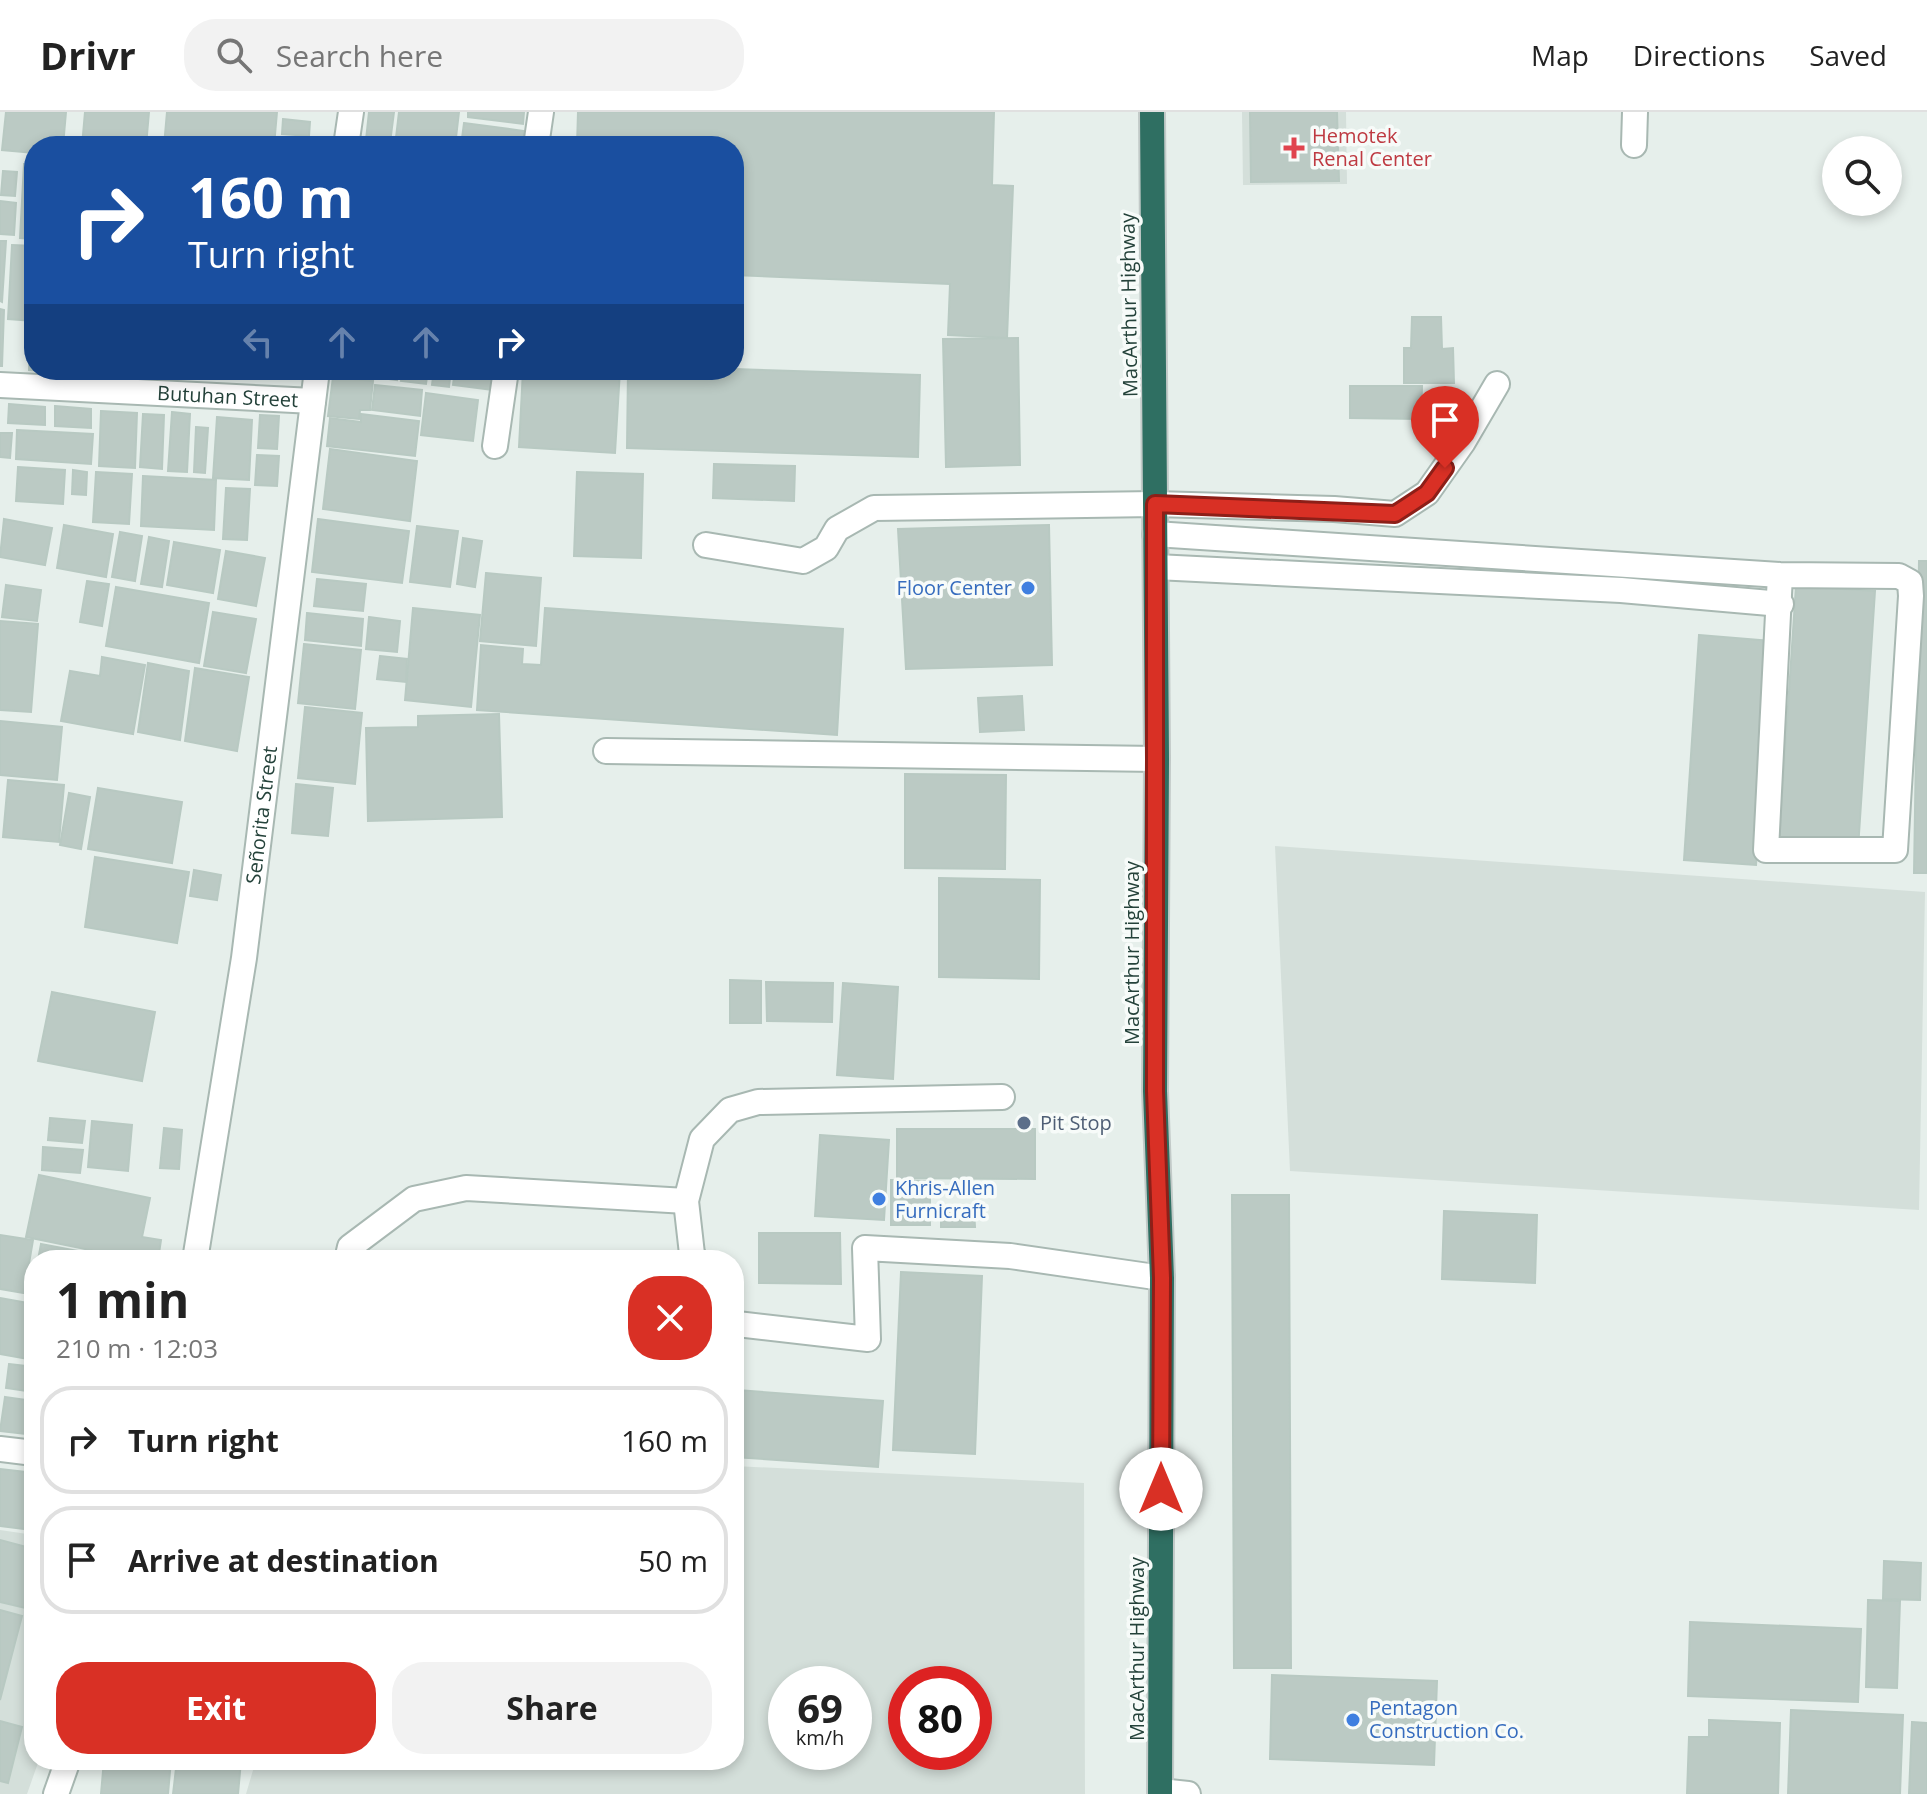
<!DOCTYPE html>
<html lang="en">
<head>
<meta charset="utf-8">
<style>
	body { margin:0; font-family:"Open Sans",sans-serif; background:#f2f2f2; color:#222; height:100vh; display:flex; flex-direction:column; font-size:30px; white-space:nowrap }
	* { box-sizing:border-box; margin:0 }
	p { font-size:26px; color:#767676 }
	.icon { flex:none; width:44px; height:44px; fill:none; stroke:currentColor; stroke-width:2; stroke-linecap:round; stroke-linejoin:round }
	.map { position:relative; flex:1; overflow:hidden }
	.sheet { position:absolute; left:24px; top:1138px; width:720px; height:520px; display:flex; flex-direction:column; background:#fff; border-radius:32px; box-shadow:0 4px 12px #0003 }
	.sheet>* { flex:none }
	.top-card { position:absolute; left:24px; top:24px; width:720px; height:244px; border-radius:32px; box-shadow:0 4px 12px #0003; background:#1a4fa0; color:#fff; overflow:hidden }
	.buttons { position:absolute; left:1822px; top:24px; display:grid; gap:16px }
	.buttons a { display:grid; place-items:center; width:80px; height:80px; border-radius:50%; background:#fff; box-shadow:0 4px 12px #0003; font-size:40px }
	.speed { position:absolute; left:768px; top:1554px; display:flex; gap:16px; font-size:40px; font-weight:700; text-align:center }
	.speed>* { display:grid; place-content:center; width:104px; height:104px; border-radius:50%; background:#fff; box-shadow:0 4px 12px #0003; line-height:1 }
	.speed small { font-size:20px; font-weight:400 }
	.speed .limit { border:12px solid #d22; background:#fff; color:#111 }
	.pin { position:absolute; display:grid; place-items:center; width:68px; height:68px; color:#fff; margin:-82px -34px; border-radius:50% 50% 50% 0; rotate:-45deg; box-shadow:0 0 8px #0007 }
	.pin .icon { rotate:45deg }
	.me { position:absolute; width:88px; margin:-44px; rotate:0deg; stroke-linejoin:round; filter:drop-shadow(0 0 6px #0008) }
	.turn { display:flex; align-items:center; gap:28px; height:168px; padding:0 32px; font-size:36px }
	.turn .icon { width:104px; height:104px; stroke-width:2.5 }
	.turn b { display:block; font-size:56px; line-height:68px }
	.lanes { display:flex; align-items:center; height:76px; padding:0 32px; background:#0003; justify-content:center; gap:40px; direction:ltr }
	.lanes .off { opacity:.35 }
	.round { display:grid; place-items:center; flex:none; width:84px; height:84px; border-radius:32px; background:#f2f2f2 }
	.headline { display:flex; align-items:center; justify-content:space-between; height:136px; padding:0 32px }
	h1 { font-size:48px; font-weight:700; line-height:60px }
	.action { display:flex; gap:16px; margin-top:auto; padding:16px 32px }
	.action a { flex:1; height:92px; border-radius:32px; background:#d93025; color:#fff; font-size:32px; font-weight:700; line-height:92px; text-align:center }
	.action a+a { background:#f2f2f2; color:#222 }
	ul { padding:0; list-style:none }
	li { display:flex; align-items:center; gap:24px; height:108px; margin:0 16px 12px; padding:0 16px; border:4px solid #e0e0e0; border-radius:32px }
	li div { flex:1 }
	li b { display:block; font-size:30px }
	li em { font-style:normal }
	header { display:flex; align-items:center; gap:48px; box-sizing:border-box; height:112px; padding:0 40px; background:#fff; border-bottom:2px solid #e0e0e0 }
	header strong { font-size:38px }
	nav { display:flex; gap:44px; margin-inline-start:auto; font-size:28px }
	.search { width:560px; height:72px; background:#f2f2f2; display:flex; align-items:center; gap:20px; box-sizing:border-box; padding:0 28px; border-radius:32px; color:#767676; font-size:30px }
	.map>svg:first-child { display:block }
</style>
</head>
<body>
<header>
<strong>Drivr</strong>
<div class="search"><svg class="icon" aria-label="search" viewBox="0 0 24 24"><circle cx="10" cy="10" r="6"/><path d="M15 15l6 6"/></svg>Search here</div>
<nav><a>Map</a><a>Directions</a><a>Saved</a></nav>
</header>
<div class="map">
<svg width="1927" height="1682" viewBox="0 0 1927 1682">
	<rect width="100%" height="100%" fill="#e6efeb"/>
	<!-- built -->
	<g fill="#d4dfda" fill-rule="evenodd">
		<path d="M1242,0h104l1,72 -104,1z"/>
		<path d="M1275,734l650,46 -6,318 -629,-39z"/>
		<path d="M734,1354l350,17 1,311h-839l10,-34h478zM786,1572h68v68h-68zM906,1572h68v68h-68z"/>
		<path d="M0,1418l34,5v225h5l-12,34h-27z"/>
	</g>
	<!-- building -->
	<g fill="#bbcac4" stroke="#b8c9c2" stroke-width="2">
		<path d="M6,0h60l-3,34h-29v7l-32,-3z"/>
		<path d="M85,0h64l-3,34h-64z"/>
		<path d="M167,0h110l-3,34h-110z"/>
		<path d="M369,0h25l-4,31 -24,-3z"/>
		<path d="M399,0h60l-4,34h-60z"/>
		<path d="M468,0h56l-1,12 -55,-7z"/>
		<path d="M578,0h416l-2,73 21,1 -6,152 -59,-3 2,-51 -216,-9v-129h-157z"/>
		<path d="M1250,0h87l2,69 -88,1z"/>
		<path d="M283,7l27,3 -1,14 -27,-2z"/>
		<path d="M464,11l60,8 -2,15h-61z"/>
		<path d="M280,26l28,3v5h-28z"/>
		<path d="M24,52l10,1v74l-14,-1z"/>
		<path d="M3,59l14,1 -2,24 -14,-1z"/>
		<path d="M0,89l16,2 -2,32 -14,-1z"/>
		<path d="M0,129h6l-4,61 -2,-1z"/>
		<path d="M12,133l22,1v75l-26,-2z"/>
		<path d="M0,197l4,1 -2,56h-2z"/>
		<path d="M1412,205h29l1,32 11,-1 1,35h-50v-35h7z"/>
		<path d="M30,226h4v32h24v2l-29,-2z"/>
		<path d="M1018,226l2,127 -74,2 -3,-128z"/>
		<path d="M734,257l186,6 -2,82 -291,-9 1,-78z"/>
		<path d="M337,258h61l-1,10 -60,-8z"/>
		<path d="M403,258h25l-2,14 -25,-3z"/>
		<path d="M434,258h17l-2,17 -17,-2z"/>
		<path d="M455,258h40l-3,20 -39,-5z"/>
		<path d="M523,258h97l-5,83 -96,-6z"/>
		<path d="M333,265l40,4 -3,29h-10l-1,9 -31,-3z"/>
		<path d="M375,273l47,5 -2,26 -48,-6z"/>
		<path d="M1350,274h72l-1,33 -71,-1z"/>
		<path d="M426,281l52,7 -5,41 -52,-6z"/>
		<path d="M9,292l36,3v18l-37,-2z"/>
		<path d="M55,294l36,3v19l-36,-2z"/>
		<path d="M101,299l36,2 -2,55 -36,-2z"/>
		<path d="M172,300l18,2 -3,58 -19,-1z"/>
		<path d="M143,302l21,1 -2,54 -22,-2z"/>
		<path d="M361,302l58,7 -4,35 -88,-10 3,-28 31,4z"/>
		<path d="M260,303l19,1 -2,33 -19,-1z"/>
		<path d="M217,305l35,3 -3,60 -36,-2z"/>
		<path d="M196,315l12,1 -3,45 -11,-1z"/>
		<path d="M17,318l76,4 -2,30 -75,-5z"/>
		<path d="M0,321h12l-2,25 -10,-1z"/>
		<path d="M330,337l87,12 -7,60 -87,-12z"/>
		<path d="M257,343l22,1 -2,30 -22,-1z"/>
		<path d="M714,352l81,2 -1,35 -81,-3z"/>
		<path d="M18,355l47,3 -2,34 -47,-3z"/>
		<path d="M73,358l14,2 -1,23 -14,-1z"/>
		<path d="M96,360l36,2 -3,50 -36,-2z"/>
		<path d="M577,360l66,2 -2,84 -67,-2z"/>
		<path d="M143,364l73,4 -2,50 -73,-4z"/>
		<path d="M226,376l24,1 -3,51 -24,-1z"/>
		<path d="M4,407l48,9 -7,37 -45,-8z"/>
		<path d="M318,407l91,12 -7,52 -90,-11z"/>
		<path d="M64,413l49,9 -7,43 -49,-9z"/>
		<path d="M1049,413l3,140 -146,4 -8,-140z"/>
		<path d="M417,414l41,5 -8,56 -40,-5z"/>
		<path d="M120,420l22,4 -7,45 -23,-4z"/>
		<path d="M149,425l20,4 -7,46 -21,-3z"/>
		<path d="M463,426l19,3 -7,46 -18,-3z"/>
		<path d="M174,430l46,8 -7,43 -46,-8z"/>
		<path d="M226,439l39,7 -9,48 -38,-7z"/>
		<path d="M1919,449h8v312h-13z"/>
		<path d="M486,461l55,5 -5,68 -56,-5z"/>
		<path d="M317,467l49,5 -3,27 -49,-5z"/>
		<path d="M87,469l22,3 -7,42 -22,-4z"/>
		<path d="M6,473l35,5 -4,31 -35,-4z"/>
		<path d="M1796,474l79,5 -17,258 -79,-6z"/>
		<path d="M116,475l93,16 -10,60 -93,-17z"/>
		<path d="M413,496l67,7 -9,92 -66,-7z"/>
		<path d="M545,496l298,21 -6,106 -360,-25 4,-65 42,4 -1,15 19,1z"/>
		<path d="M213,500l43,7 -10,54 -42,-7z"/>
		<path d="M307,501l56,6 -2,27 -56,-6z"/>
		<path d="M369,505l31,4 -3,31 -31,-3z"/>
		<path d="M0,509l38,3 -7,88 -31,-2z"/>
		<path d="M1699,523l72,6 -15,224 -72,-5z"/>
		<path d="M304,532l57,6 -6,59 -57,-6z"/>
		<path d="M380,544l27,3 -1,23 -29,-3z"/>
		<path d="M102,545l43,8 -12,69 -72,-13 9,-50 30,5z"/>
		<path d="M148,551l41,8 -9,69 -42,-8z"/>
		<path d="M195,556l54,9 -12,74 -52,-10z"/>
		<path d="M1022,584l2,34 -44,2 -2,-34z"/>
		<path d="M305,595l57,6 -7,71 -57,-6z"/>
		<path d="M499,602l3,103 -134,4 -2,-93 52,-1v-11z"/>
		<path d="M0,609l62,6 -5,53 -57,-5z"/>
		<path d="M905,662l101,1 -1,94 -100,-1z"/>
		<path d="M8,668l56,5 -5,57 -56,-5z"/>
		<path d="M296,672l37,4 -5,48 -36,-3z"/>
		<path d="M98,676l84,14 -10,61 -84,-14z"/>
		<path d="M69,681l21,4 -9,52 -21,-4z"/>
		<path d="M95,745l94,15 -12,71 -92,-16z"/>
		<path d="M194,758l27,5 -4,25 -27,-4z"/>
		<path d="M939,766l101,2 -1,99 -100,-2z"/>
		<path d="M730,868l31,1v42h-31z"/>
		<path d="M766,870l67,1 -1,39 -65,-1z"/>
		<path d="M843,871l55,4 -5,92 -56,-4z"/>
		<path d="M52,880l103,20 -13,69 -104,-20z"/>
		<path d="M50,1006l35,3 -3,22 -34,-3z"/>
		<path d="M92,1009l40,4 -4,46 -40,-4z"/>
		<path d="M164,1016l18,2 -3,39 -19,-1z"/>
		<path d="M897,1017h138v50l-138,-1z"/>
		<path d="M820,1023l69,5 -5,80 -69,-4z"/>
		<path d="M43,1035l40,3 -3,23 -38,-3z"/>
		<path d="M39,1063l111,23 -8,39 19,3 -3,20h-19l-113,-23z"/>
		<path d="M891,1068l39,1v44h-39z"/>
		<path d="M1232,1083h57l2,473h-57z"/>
		<path d="M941,1098l33,1 1,16h-34z"/>
		<path d="M1444,1099l93,4 -2,68 -93,-4z"/>
		<path d="M759,1121h81l1,51 -82,-1z"/>
		<path d="M0,1123l33,5 -9,53 -24,-4z"/>
		<path d="M41,1132l69,13v3h-72z"/>
		<path d="M901,1160l81,4 -7,178 -82,-4z"/>
		<path d="M0,1186l34,6v56l-34,-6z"/>
		<path d="M9,1252l25,3v25l-28,-4z"/>
		<path d="M737,1278l146,11 -5,66 -144,-10v-57h3z"/>
		<path d="M5,1285l29,4v34l-34,-4z"/>
		<path d="M0,1357l34,4 -1,57 -33,-4z"/>
		<path d="M0,1428l34,9v61l-34,-8z"/>
		<path d="M1884,1449l37,2 -1,37 -37,-1z"/>
		<path d="M1868,1488l32,1 -3,87 -31,-1z"/>
		<path d="M0,1498l22,6 -22,84z"/>
		<path d="M1690,1510l171,7 -3,73 -170,-6z"/>
		<path d="M1272,1563l165,6 -3,84 -164,-6z"/>
		<path d="M1791,1598l112,5 -3,79h-112z"/>
		<path d="M1709,1608l71,3 -2,71h-91l2,-57h20z"/>
		<path d="M0,1609l22,6 -14,56 -8,-2z"/>
		<path d="M1912,1610l15,1v71h-18z"/>
		<path d="M104,1648h67l-3,34h-67z"/>
		<path d="M177,1648l64,1 -3,33h-65z"/>
	</g>
	<g fill="none" stroke-linecap="round" stroke-linejoin="round">
		<defs>
			<g id="minor">
				<path d="M1634,33l1,-33"/>
				<path d="M346,34l5,-34"/>
				<path d="M536,34l5,-34"/>
				<path id="s1" d="M0,273l313,16"/>
				<path d="M495,334l11,-76"/>
				<path d="M1155,422l625,41 119,1 11,6 1,14 -16,254h-129l14,-275"/>
				<path d="M706,433l97,16 23,-13 11,-19 37,-21 281,-4 179,5 61,5 32,-21 36,-51 34,-58"/>
				<path d="M1156,455l465,23 160,14"/>
				<path d="M606,639l551,8"/>
				<path id="s2" d="M195,1148l49,-302 73,-588"/>
				<path d="M347,1148l3,-13 64,-48 52,-11 220,13"/>
				<path d="M696,1148l-4,-6 -6,-53 16,-62 28,-29 28,-8 244,-5"/>
				<path d="M734,1208l3,4 131,15 -3,-91 145,8 152,22"/>
				<path d="M0,1337l34,4"/>
				<path d="M1160,1679l28,3"/>
				<path d="M56,1682l12,-34"/>
			</g>
			<path id="highway" d="M1152,0l5,647 -2,332 7,187 -2,516"/>
		</defs>
		<!-- minor casing -->
		<use href="#minor" stroke="#a8b8b2" stroke-width="28"/>
		<!-- highway casing -->
		<use href="#highway" stroke="#c2cac8" stroke-width="28"/>
		<!-- minor -->
		<use href="#minor" stroke="#fff" stroke-width="24"/>
		<!-- highway -->
		<use href="#highway" stroke="#2f6f62" stroke-width="24"/>
	</g>
	<g fill="none" stroke-linecap="round" stroke-linejoin="round">
		<defs>
			<path id="route" d="M1161,1377l1,-211 -7,-187v-587l240,10 32,-21 18,-25"/>
		</defs>
		<!-- route casing -->
		<use href="#route" stroke="#8d1f18" stroke-width="20"/>
		<!-- route -->
		<use href="#route" stroke="#d93025" stroke-width="14"/>
	</g>
	<!-- markers -->
	<path fill="#e0444e" stroke="#f7fbf9" stroke-width="3" d="M1290 24h8v8h8v8h-8v8h-8v-8h-8v-8h8z"/>
	<g fill="#3f7fe0" stroke="#f7fbf9" stroke-width="3">
		<circle cx="1028" cy="476" r="8"/>
		<circle cx="879" cy="1087" r="8"/>
		<circle cx="1353" cy="1608" r="8"/>
	</g>
	<circle fill="#5c6f8a" stroke="#f7fbf9" stroke-width="3" cx="1024" cy="1011" r="8"/>
	<g text-anchor="middle" stroke-width="7" stroke-linejoin="round" paint-order="stroke">
		<!-- health labels -->
		<g font-size="20" fill="#be3a42" stroke="#f7fbf9" text-anchor="start">
			<text x="1312" y="31">Hemotek<tspan x="1312" dy="23">Renal Center</tspan></text>
		</g>
		<!-- street labels -->
		<g font-size="20" fill="#24423a" stroke="#f7fbf9">
			<text transform="translate(1129 193) rotate(-91)" y="7">MacArthur Highway</text>
			<text dy="7" stroke="none"><textPath href="#s1" startOffset="228">Butuhan Street</textPath></text>
			<text dy="7" stroke="none"><textPath href="#s2" startOffset="450">Señorita Street</textPath></text>
			<text transform="translate(1132 841) rotate(-90)" y="7">MacArthur Highway</text>
			<text transform="translate(1137 1537) rotate(-90)" y="7">MacArthur Highway</text>
		</g>
		<!-- shop labels -->
		<g font-size="20" fill="#366cbe" stroke="#f7fbf9" text-anchor="start">
			<text x="1012" y="483" text-anchor="end">Floor Center</text>
			<text x="895" y="1083">Khris-Allen<tspan x="895" dy="23">Furnicraft</tspan></text>
			<text x="1369" y="1603">Pentagon<tspan x="1369" dy="23">Construction Co.</tspan></text>
		</g>
		<!-- service labels -->
		<g font-size="20" fill="#4e5e75" stroke="#f7fbf9" text-anchor="start">
			<text x="1040" y="1018">Pit Stop</text>
		</g>
	</g>
</svg>
<div class="buttons">
<a><svg class="icon" aria-label="search" viewBox="0 0 24 24"><circle cx="10" cy="10" r="6"/><path d="M15 15l6 6"/></svg></a>
</div>
<div class="speed"><div>69<small>km/h</small></div><div class="limit">80</div></div>
<div class="pin" style="left:1445px;top:356px;background:#d93025"><svg class="icon" aria-label="arrive" viewBox="0 0 24 24"><path d="M6 21V4h12l-3 4 3 4H6"/></svg></div>
<svg class="me" style="left:1161px;top:1377px" viewBox="-20 -20 40 40"><circle r="19" fill="#fff"/><path d="M0-13L10 11 0 6-10 11z" fill="#d93025"/></svg>
<div class="top-card">
<div class="turn"><svg class="icon" aria-label="right" viewBox="0 0 24 24"><path d="M7 20v-9h11M14 6l5 5-5 5"/></svg><div><b>160 m</b>Turn right</div></div>
<div class="lanes"><svg class="icon off" aria-label="left" viewBox="0 0 24 24"><path d="M17 20v-9H6M10 6l-5 5 5 5"/></svg><svg class="icon off" aria-label="ahead" viewBox="0 0 24 24"><path d="M12 20V5M6 11l6-6 6 6"/></svg><svg class="icon off" aria-label="ahead" viewBox="0 0 24 24"><path d="M12 20V5M6 11l6-6 6 6"/></svg><svg class="icon" aria-label="right" viewBox="0 0 24 24"><path d="M7 20v-9h11M14 6l5 5-5 5"/></svg></div>
</div>
<section class="sheet">
<div class="headline"><div><h1>1 min</h1><p>210 m · 12:03</p></div><a class="round" style="background:#d93025;color:#fff"><svg class="icon" aria-label="close" viewBox="0 0 24 24"><path d="M6 6l12 12M18 6L6 18"/></svg></a></div>
<ul>
<li><svg class="icon" aria-label="right" viewBox="0 0 24 24"><path d="M7 20v-9h11M14 6l5 5-5 5"/></svg><div><b>Turn right</b></div><em>160 m</em></li>
<li><svg class="icon" aria-label="arrive" viewBox="0 0 24 24"><path d="M6 21V4h12l-3 4 3 4H6"/></svg><div><b>Arrive at destination</b></div><em>50 m</em></li>
</ul>
<div class="action"><a>Exit</a><a>Share</a></div>
</section>
</div>
</body>
</html>
